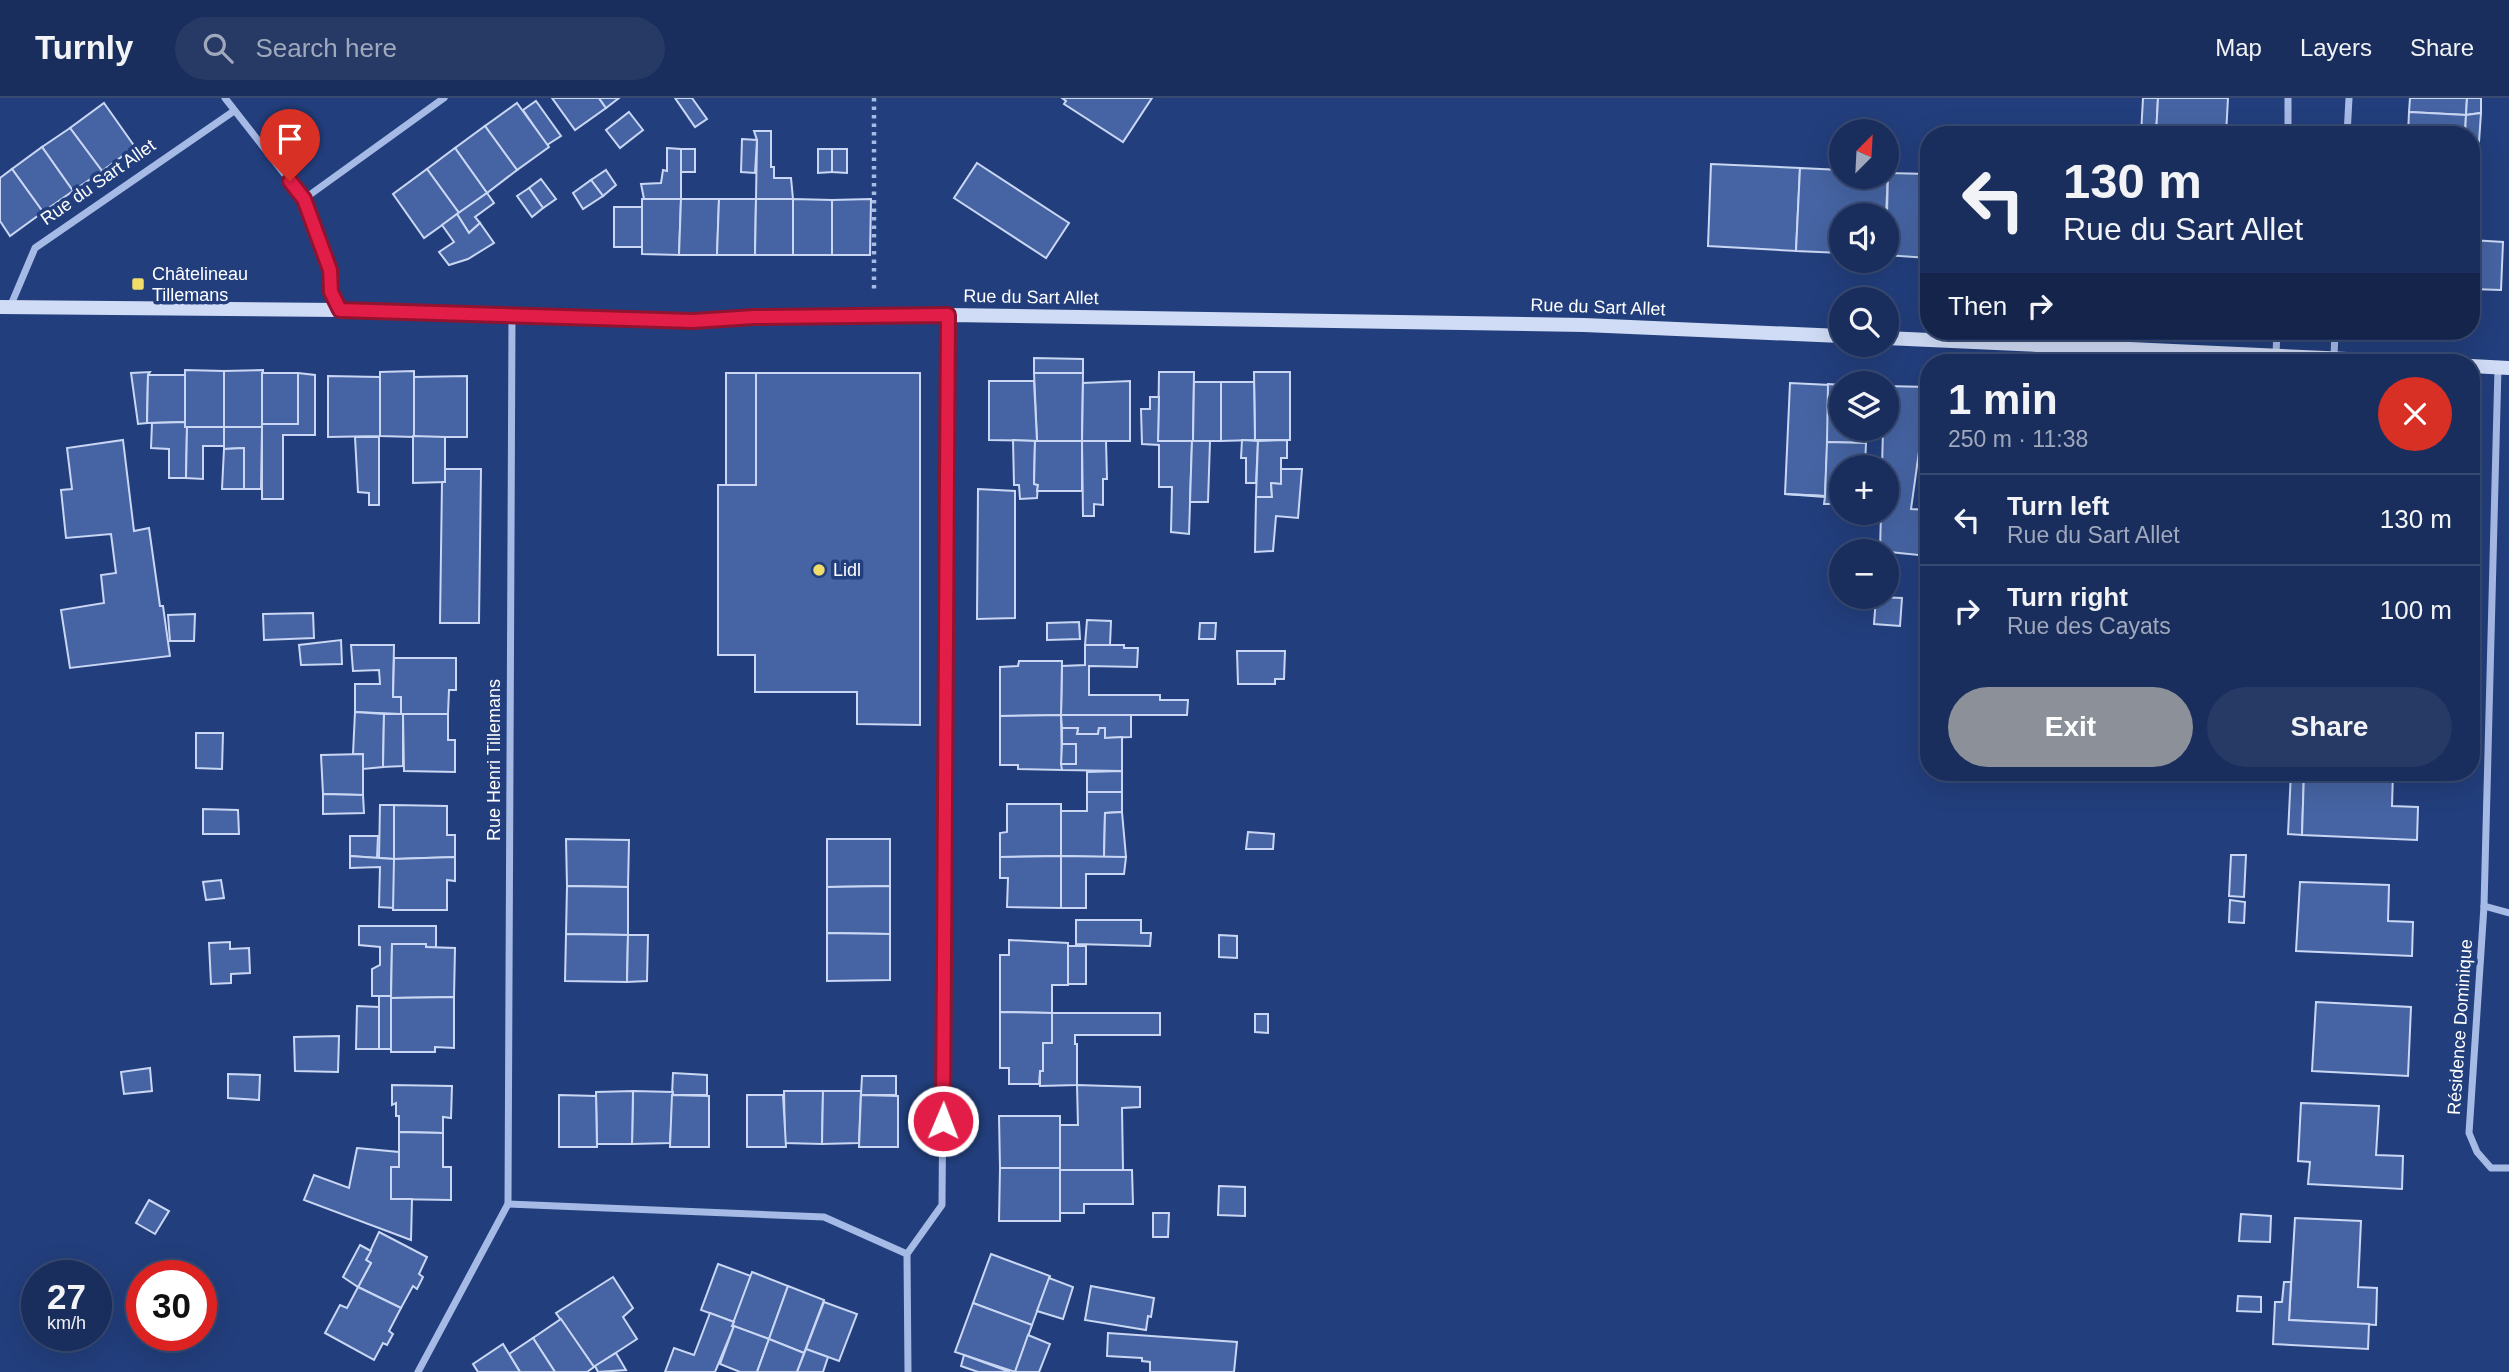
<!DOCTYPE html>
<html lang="en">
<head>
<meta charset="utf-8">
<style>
	body { margin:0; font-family:Helvetica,sans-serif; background:#273a66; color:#f1f3f6; height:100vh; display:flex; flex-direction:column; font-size:26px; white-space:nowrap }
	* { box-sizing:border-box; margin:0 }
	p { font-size:23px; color:#9fa8bc }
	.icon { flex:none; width:38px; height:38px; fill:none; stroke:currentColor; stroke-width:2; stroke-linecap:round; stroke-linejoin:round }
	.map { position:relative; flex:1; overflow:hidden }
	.side { position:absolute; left:1920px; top:256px; width:560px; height:427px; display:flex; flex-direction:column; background:#1a2e5d; border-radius:28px; box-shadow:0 7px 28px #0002,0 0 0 2px #384a72 }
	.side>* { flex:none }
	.hud { position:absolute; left:1920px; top:28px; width:560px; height:214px; border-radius:28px; box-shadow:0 7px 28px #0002,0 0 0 2px #384a72; background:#1a2e5d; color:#f1f3f6; overflow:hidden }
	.needle { width:46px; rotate:24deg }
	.controls { position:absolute; left:1829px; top:21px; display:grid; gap:14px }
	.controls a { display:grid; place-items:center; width:70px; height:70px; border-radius:50%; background:#1a2e5d; box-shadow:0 7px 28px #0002,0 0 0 2px #384a72; font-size:35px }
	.speed { position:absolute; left:21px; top:1162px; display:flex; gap:14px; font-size:35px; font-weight:700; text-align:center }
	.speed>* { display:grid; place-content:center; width:91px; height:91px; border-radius:50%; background:#1a2e5d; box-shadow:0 7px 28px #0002,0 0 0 2px #384a72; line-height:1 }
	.speed small { font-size:18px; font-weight:400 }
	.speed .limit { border:10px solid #d22; background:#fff; color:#111 }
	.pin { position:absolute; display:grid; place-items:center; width:60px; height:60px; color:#fff; margin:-72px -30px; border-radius:50% 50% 50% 0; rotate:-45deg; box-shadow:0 0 7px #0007 }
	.pin .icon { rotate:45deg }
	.me { position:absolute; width:77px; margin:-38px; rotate:1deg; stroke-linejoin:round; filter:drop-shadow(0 0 5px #0008) }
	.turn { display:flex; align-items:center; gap:24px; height:147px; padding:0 28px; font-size:32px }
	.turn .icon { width:91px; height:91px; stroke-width:2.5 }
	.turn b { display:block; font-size:49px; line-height:60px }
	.then { display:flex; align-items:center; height:66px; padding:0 28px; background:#0003; gap:14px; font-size:26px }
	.round { display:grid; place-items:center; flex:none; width:74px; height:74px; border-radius:37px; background:#273a66 }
	.headline { display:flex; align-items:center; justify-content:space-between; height:119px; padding:0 28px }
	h1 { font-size:42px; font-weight:600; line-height:52px }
	.primary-button { display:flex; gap:14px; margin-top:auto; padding:14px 28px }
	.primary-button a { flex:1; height:80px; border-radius:42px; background:#8c9099; color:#fff; font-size:28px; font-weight:600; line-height:80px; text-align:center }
	.primary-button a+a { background:#273a66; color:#f1f3f6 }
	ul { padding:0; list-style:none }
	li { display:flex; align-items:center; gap:21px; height:91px; padding:0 28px; border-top:2px solid #384a72 }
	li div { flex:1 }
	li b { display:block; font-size:26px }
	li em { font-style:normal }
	header { display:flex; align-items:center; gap:42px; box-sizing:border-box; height:98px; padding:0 35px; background:#1a2e5d; border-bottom:2px solid #384a72 }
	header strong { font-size:33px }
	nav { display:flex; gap:38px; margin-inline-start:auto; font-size:24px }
	.search { width:490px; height:63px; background:#273a66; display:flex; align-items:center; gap:18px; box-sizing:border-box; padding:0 24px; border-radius:38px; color:#9fa8bc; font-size:26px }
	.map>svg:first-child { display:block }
</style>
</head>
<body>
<header>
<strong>Turnly</strong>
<div class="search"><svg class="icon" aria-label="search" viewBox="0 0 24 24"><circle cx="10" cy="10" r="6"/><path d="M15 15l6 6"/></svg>Search here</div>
<nav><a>Map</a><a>Layers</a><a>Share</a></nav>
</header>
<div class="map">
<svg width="2509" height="1274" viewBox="0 0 2509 1274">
	<rect width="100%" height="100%" fill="#223e7c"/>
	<!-- building -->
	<g fill="#4664a3" stroke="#c9d7f4" stroke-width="2">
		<path d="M552,0h47l7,10 -31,22z"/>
		<path d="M599,0h20l-13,10z"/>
		<path d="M675,0h17l15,21 -12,8z"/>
		<path d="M1062,0h90l-29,44 -59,-38 2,-3z"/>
		<path d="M2143,0h15l-2,37h-15z"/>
		<path d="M2158,0h70l-2,37h-70z"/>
		<path d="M2410,0h57l-1,17 -57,-3z"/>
		<path d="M2467,0h14v15l-15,2z"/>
		<path d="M536,3l25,35 -14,9 -24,-35z"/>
		<path d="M104,5l31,44 -33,24 -32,-43z"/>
		<path d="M517,5l32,44 -32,23 -32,-44z"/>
		<path d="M629,14l14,18 -23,18 -14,-18z"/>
		<path d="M2409,14l57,3 -1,20h-57z"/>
		<path d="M2481,15l-2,29h-8v-7h-6l1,-20z"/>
		<path d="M485,28l32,44 -30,23 -32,-45z"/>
		<path d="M70,30l32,43 -29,20 -31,-44z"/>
		<path d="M754,33h17v36h3v11h17l2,21h-37l1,-59z"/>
		<path d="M742,41l15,1 -2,33 -14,-1z"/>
		<path d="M42,49l31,44 -30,21 -31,-43z"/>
		<path d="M455,50l32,45 -28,20 -32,-44z"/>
		<path d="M667,50l14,1v50h-37l-3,-15 20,-1 2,-13 4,1z"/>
		<rect x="681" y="51" width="14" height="23"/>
		<path d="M818,51h14v23l-14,1z"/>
		<path d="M832,51h15v24l-15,-1z"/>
		<path d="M977,65l92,60 -23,35 -92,-60z"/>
		<path d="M1711,66l89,4 -4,83 -88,-5z"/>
		<path d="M1800,70l41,2v7h45l2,-4 -2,42h-45v38l-45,-2z"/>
		<path d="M12,71l31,43 -33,24 -10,-15v-43z"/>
		<path d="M427,71l32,44 -35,25 -31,-44z"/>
		<path d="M606,72l10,15 -13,11 -12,-16z"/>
		<path d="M1888,75l40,1v84l-42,-3z"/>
		<path d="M541,81l15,20 -13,9 -14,-20z"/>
		<path d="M591,82l12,16 -20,13 -10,-16z"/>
		<path d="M529,90l14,20 -11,9 -15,-21z"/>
		<path d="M487,95l7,10 -19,14 5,6 -11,10 -12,-19z"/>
		<path d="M642,101h39l-2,56 -37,-1z"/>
		<path d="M681,101h38l-2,56h-38z"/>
		<path d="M719,101h37l-1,56h-38z"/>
		<path d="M756,101h37v56h-38z"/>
		<path d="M793,101l39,1v55h-39z"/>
		<path d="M871,101l-1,56h-38v-55z"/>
		<rect x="614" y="109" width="28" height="40"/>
		<path d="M457,116l12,19 11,-10 14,20 -26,16 -19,6 -10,-13 15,-10 -12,-17z"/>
		<path d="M2471,142l32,2 -2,48 -30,-1z"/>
		<path d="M1034,260l49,1v14h-49z"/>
		<path d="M185,272l39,1v56h-39z"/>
		<path d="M263,272l-1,57h-38v-56z"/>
		<path d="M414,273v66l-34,-1v-64z"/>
		<path d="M150,274l-2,3 -1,48 -9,1 -7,-51z"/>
		<path d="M1159,274h35l-1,69h-35z"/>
		<path d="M1254,274h36v68h-35z"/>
		<rect x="262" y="275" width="36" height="51"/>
		<path d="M298,275l17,2v60h-32v64h-21v-75h36z"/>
		<rect x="726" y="275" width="30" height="112"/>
		<path d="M756,275h164v352l-63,-1v-32h-102v-37h-37v-170h38z"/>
		<path d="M1034,275h49l-1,68h-45z"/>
		<path d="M148,277h37v47l-38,1z"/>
		<path d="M328,278l52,1v59l-52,1z"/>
		<path d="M467,278v61h-53v-60z"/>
		<path d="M989,283h45l3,60 -48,-1z"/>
		<path d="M1130,283v60h-48l1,-58z"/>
		<path d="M1194,284h27v59h-28z"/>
		<path d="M1221,284h33l1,58 -34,1z"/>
		<path d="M1790,285l40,2 -5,111 -40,-2z"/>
		<path d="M1828,286l13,1v44h26l-1,14 -39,-1z"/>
		<path d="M1886,288l42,1 -17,122 17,1v46l-48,-5 1,-38h5v-46h-4l1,-38h3z"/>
		<path d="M1150,299h9l-1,44h34l-3,93 -18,-2 1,-45h-13v-42l-17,-1 -1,-35h9z"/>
		<path d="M185,324v5h2l-1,51h-17v-29l-18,-1 1,-25z"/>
		<path d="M187,329h37v19h-21v33l-17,-1z"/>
		<path d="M224,329h38l-1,62h-17v-41l-20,1z"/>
		<path d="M413,338l32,1v45l-32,1z"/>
		<path d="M355,339h24v68h-10v-12l-11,-1z"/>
		<path d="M123,342l11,91 15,-3 11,78h3l7,50 -100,12 -9,-58 43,-7 -3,-28 15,-2 -5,-39 -45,4 -5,-48 11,-1 -5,-41z"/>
		<path d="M1013,342l22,1 -1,43 4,1 -1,13 -17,1 -1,-14h-5z"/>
		<path d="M1242,342l16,1 -2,42h-10v-25h-5z"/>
		<path d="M1287,342v18h-6v26l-10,-1 1,14h-16l2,-56z"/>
		<path d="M1035,343h47v50h-45l1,-6 -4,-1z"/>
		<path d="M1082,343h24l1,38h-4v26l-9,-1v12h-11z"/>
		<path d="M1192,343h18l-2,61h-18z"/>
		<path d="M1827,344l39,1 -1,24h-24v30l-7,-1v8h-10l1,-7 -40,-3 40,2z"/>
		<path d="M244,350v41h-22l2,-40z"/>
		<path d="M445,371h36l-2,154h-39l2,-141h3z"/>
		<path d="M1281,371h21l-4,49 -22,-2 -3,35 -18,1 1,-55h16l-1,-14 10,1z"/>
		<path d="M978,391l37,2v127l-38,1z"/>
		<path d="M1876,499l26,1 -2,28 -26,-2z"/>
		<path d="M313,515l1,25 -50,2 -1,-26z"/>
		<path d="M195,516l-1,27h-24l-2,-26z"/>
		<path d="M1087,522l24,1 -1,24h-25z"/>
		<path d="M1079,524l1,17 -33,1v-17z"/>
		<path d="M1200,525h16l-1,16h-16z"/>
		<path d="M341,542l1,24 -41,1 -2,-20z"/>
		<path d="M351,547h43l-1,52h8v17l-46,-2v-28h25l-1,-14 -26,1z"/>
		<path d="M1085,547h39v3h14l-1,19 -48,-1v29h71v5h28l-1,15h-126l1,-49 23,-1z"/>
		<path d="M1237,553h48l-1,28h-9v5h-37z"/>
		<path d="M394,560h62v32h-7l-1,24h-47v-17h-8z"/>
		<path d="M1019,563h43l-1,54 -61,1v-49l18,-1z"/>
		<path d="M355,614l29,2 -1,53 -20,2v-15h-10z"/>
		<path d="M384,616h19v52l-20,1z"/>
		<path d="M403,616h45v26h7v32l-51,-1z"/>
		<path d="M1061,617l1,55 -44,-1v-4h-18v-49z"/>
		<path d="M1061,617h70v22l-26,1v-10h-6l-1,6h-21l1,-6h-16z"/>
		<path d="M1062,630h16l-1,6h21l1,-6h6v10l17,-1v34l-60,-1 -1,-6h15v-20h-14z"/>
		<path d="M196,635h27l-1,36 -26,-1z"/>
		<path d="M1062,646h14v20h-15z"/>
		<path d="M363,656v41l-40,-1 -2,-39z"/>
		<path d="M1122,673v21h-35v-20z"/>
		<path d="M2291,674h13l-2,63 -14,-1z"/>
		<path d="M2304,674h89l-1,34 26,1 -1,33 -115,-5z"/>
		<path d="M1087,694h35v20l-17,1 -1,44 -43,-1v-45h26z"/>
		<path d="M323,696l40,1 1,18 -41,1z"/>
		<path d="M1007,706h54v52l-61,1v-24l7,-1z"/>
		<path d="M380,707h14v54l-15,-1z"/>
		<path d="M394,707l53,1v29h8v22l-61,2z"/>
		<path d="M203,711l35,1 1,24h-36z"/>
		<path d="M1122,714l4,45h-22l1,-44z"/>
		<path d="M1248,734l26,2 -1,15h-27z"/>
		<path d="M350,738h28l-1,22 -27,-2z"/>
		<path d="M566,741l63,1 -1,47 -61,-1z"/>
		<path d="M827,741h63v47l-63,1z"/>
		<path d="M2231,757h15l-2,42 -15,-1z"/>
		<path d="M350,758l44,3v49l-15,-1 1,-40 -30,1z"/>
		<path d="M1061,758v52l-54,-1 1,-29h-8v-21z"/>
		<path d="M1061,758l65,1 -2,17h-38v34h-25z"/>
		<path d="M455,759v24l-8,-1v30h-54l1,-51z"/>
		<path d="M221,782l3,18 -18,2 -3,-18z"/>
		<path d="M2300,784l89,3 -1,36 25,1 -1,34 -116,-5z"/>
		<path d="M567,788l61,1v48l-62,-1z"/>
		<path d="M890,788v48l-63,-1v-46z"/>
		<path d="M2230,802l15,2 -1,21 -15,-1z"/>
		<path d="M1076,822h65v13h10l-1,13 -74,-2z"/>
		<path d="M359,828h77v22l-10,-1v-3h-34l-1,52h-19v-27l8,-4v-18l-21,-2z"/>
		<path d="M827,835l63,1v46l-63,1z"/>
		<path d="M566,836l62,1 -1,47 -62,-1z"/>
		<path d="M628,837h20l-1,46 -20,1z"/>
		<path d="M1219,837l18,1v22l-18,-1z"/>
		<path d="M1009,842l59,3v42h-16v28l-52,-1v-57h9z"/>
		<path d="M230,844v7l19,-1 1,25 -19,1v9l-20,1 -2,-41z"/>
		<path d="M392,846h34v3l29,1 -1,49 -63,1z"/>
		<rect x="1068" y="848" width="18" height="38"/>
		<rect x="379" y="898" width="12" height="53"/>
		<path d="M454,899v51l-19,-1v5h-44v-54z"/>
		<path d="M2316,904l95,5 -3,69 -96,-5z"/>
		<path d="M357,908l22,1v42h-23z"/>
		<path d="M1000,914l52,1v30h-9v28h-3l-1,13h-30v-16h-9z"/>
		<path d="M1052,915h108v22h-85v9h2v41l-37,1v-15h3v-28h9z"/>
		<path d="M1255,916h13v19l-13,-1z"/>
		<path d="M339,938l-1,36 -43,-1 -1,-34z"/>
		<path d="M150,970l2,23 -28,3 -3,-22z"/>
		<path d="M673,975l34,2v20h-35z"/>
		<path d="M228,976l32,1 -1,25 -31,-2z"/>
		<path d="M862,978h34v19h-35z"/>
		<path d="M392,987l60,1 -1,32 -8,-1v16l-44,-1v-16h-3v-13l-4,2z"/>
		<path d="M1077,987l63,2v20l-18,1 1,62h-63v-45h18z"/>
		<path d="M633,993l40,1 -3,51 -38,1z"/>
		<path d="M633,993l-1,53h-35l-1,-52z"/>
		<path d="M784,993h39l-1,53 -37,-1z"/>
		<path d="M823,993h38l-2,52 -37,1z"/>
		<path d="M559,997l37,1 1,51h-38z"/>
		<path d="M672,997l37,1v51h-39z"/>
		<path d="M747,997h36l3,52h-39z"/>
		<path d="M861,997l37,1v51h-39z"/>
		<path d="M2301,1005l78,3 -3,49 27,1 -1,33 -94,-5 2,-22 -12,-1z"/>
		<path d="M999,1018h61v52h-60z"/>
		<path d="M399,1034l44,1v34h8v33l-60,-1v-32h8z"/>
		<path d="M357,1050l42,4v15h-8v32h21l-1,41 -107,-40 10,-25 35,13z"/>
		<path d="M1000,1070h60v53h-61z"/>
		<path d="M1060,1072h72l1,34h-49v9h-24z"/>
		<path d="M1219,1088l26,1v29l-27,-1z"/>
		<path d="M149,1102l20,11 -14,23 -19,-11z"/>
		<path d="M1153,1115h16l-1,24h-15z"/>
		<path d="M2241,1116l30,2 -1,26 -31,-1z"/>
		<path d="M2295,1120l66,3 -3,66 19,1 -1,37 -87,-5z"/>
		<path d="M379,1134l48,25 -8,17 4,3 -6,12 -4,-3 -12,22 -43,-21 13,-24 -5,-3z"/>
		<path d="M360,1147l11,6 -5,9 5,3 -13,24 -15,-10z"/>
		<path d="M991,1156l59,22 -18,49 -59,-22z"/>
		<path d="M718,1166l33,12 -17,46 -33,-12z"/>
		<path d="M752,1174l36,14 -19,53 -37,-13z"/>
		<path d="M613,1179l20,31 -10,9 14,22 -43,28 -38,-54z"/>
		<path d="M1049,1180l24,9 -10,32 -26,-8z"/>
		<path d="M2284,1184h7l-2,38 80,4 -1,25 -95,-5 2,-42h7z"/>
		<path d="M788,1188l36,14 -20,53 -35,-14z"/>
		<path d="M1091,1188l63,12 -3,19 -3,-1 -2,14 -61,-10z"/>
		<path d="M358,1189l43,21 -12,23 4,3 -6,11 -4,-2 -9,17 -49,-27 15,-28 7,3z"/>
		<path d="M2238,1198l23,1v15l-24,-1z"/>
		<path d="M824,1204l33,12 -18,47 -33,-12z"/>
		<path d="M973,1205l59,22 -17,47 -60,-20z"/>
		<path d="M710,1215l24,9 -2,4h2l-19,46h-50l9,-24 20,7z"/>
		<path d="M561,1221l33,48 -7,5h-32l-22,-34z"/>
		<path d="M734,1228l35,13 -12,33h-17l-20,-8z"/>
		<path d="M1108,1235l129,9 -3,30h-84v-10l-8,-1v-3l-35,-2z"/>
		<path d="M1028,1237l22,9 -11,28h-24z"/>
		<path d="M533,1240l22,34h-35l-11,-18z"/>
		<path d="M769,1241l35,14 -7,19h-40z"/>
		<path d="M503,1246l17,28h-42l-5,-8z"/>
		<path d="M806,1251l22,8 -5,15h-26z"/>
		<path d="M616,1255l10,17 -28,2 -3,-6z"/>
		<path d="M964,1257l46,17h-32l-17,-6z"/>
	</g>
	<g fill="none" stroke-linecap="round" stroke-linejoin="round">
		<!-- path -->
		<path stroke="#a6bae6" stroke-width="4.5" stroke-dasharray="3.5 5" stroke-linecap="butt" d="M874,0v192"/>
		<!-- street -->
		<g stroke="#a6bae6" stroke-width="7">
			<path d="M225,0l79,101 26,71 1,21 9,19"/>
			<path d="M2288,37v-37"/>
			<path d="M2347,37l2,-37"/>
			<path d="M304,101l140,-101"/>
			<path d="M10,209l25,-59 199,-137"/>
			<path d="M2276,256l1,-23"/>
			<path d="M2334,259l1,-26"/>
			<path d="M2498,270l-14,538 -15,227 8,19 14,16h18"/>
			<path d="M2484,808l25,7"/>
			<path d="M508,1106l316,13 83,37"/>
			<path d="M418,1274l90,-168 4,-888"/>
			<path d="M908,1274l-1,-118 35,-49 7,-890"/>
		</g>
		<!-- secondary -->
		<g stroke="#d0dbf5" stroke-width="14">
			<path d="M0,209l340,3 353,11 61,-4 195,-2 635,10 257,11"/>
			<path d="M1886,240l529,24"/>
			<path d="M2471,268l38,2"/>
		</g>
	</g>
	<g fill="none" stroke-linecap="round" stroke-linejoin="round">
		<defs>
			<path id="route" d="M290,83l14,18 26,71 1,22 9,18 353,11 61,-4 194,-2 -5,806"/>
		</defs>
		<!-- route casing -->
		<use href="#route" stroke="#92132f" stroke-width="18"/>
		<!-- route -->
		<use href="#route" stroke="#e11d48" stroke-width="12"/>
	</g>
	<!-- markers -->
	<g fill="#f1dc69" stroke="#223e7c" stroke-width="2.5">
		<rect x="131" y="179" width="14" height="14" rx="3.5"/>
		<circle cx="819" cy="472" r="7"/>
	</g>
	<g text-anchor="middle" stroke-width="7" stroke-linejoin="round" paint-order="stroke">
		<!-- street labels -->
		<g font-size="18" fill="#fff" stroke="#223e7c">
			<text transform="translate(98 84) rotate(-35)" y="6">Rue du Sart Allet</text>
			<text transform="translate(1031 199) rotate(1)" y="6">Rue du Sart Allet</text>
			<text transform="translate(1598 209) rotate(2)" y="6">Rue du Sart Allet</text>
			<text transform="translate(494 662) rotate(-90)" y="6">Rue Henri Tillemans</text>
			<text transform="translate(2460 929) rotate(-86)" y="6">Résidence Dominique</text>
		</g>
		<!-- poi labels -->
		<g font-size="18" fill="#fff" stroke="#223e7c" text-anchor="start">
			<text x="152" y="182">Châtelineau<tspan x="152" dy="21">Tillemans</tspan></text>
			<text x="833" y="478">Lidl</text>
		</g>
	</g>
</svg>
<div class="controls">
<a><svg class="needle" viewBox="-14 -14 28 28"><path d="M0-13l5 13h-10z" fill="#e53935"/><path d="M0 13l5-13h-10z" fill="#9fa8bc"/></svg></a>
<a><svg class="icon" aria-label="sound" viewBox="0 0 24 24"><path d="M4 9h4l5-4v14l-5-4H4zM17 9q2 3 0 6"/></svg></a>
<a><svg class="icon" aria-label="search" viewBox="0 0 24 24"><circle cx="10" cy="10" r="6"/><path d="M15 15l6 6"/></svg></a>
<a><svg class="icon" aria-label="layers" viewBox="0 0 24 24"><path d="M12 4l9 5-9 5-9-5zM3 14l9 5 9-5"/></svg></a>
<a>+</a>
<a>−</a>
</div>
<div class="speed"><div>27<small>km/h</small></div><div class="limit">30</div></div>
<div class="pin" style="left:290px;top:83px;background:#d93025"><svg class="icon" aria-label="arrive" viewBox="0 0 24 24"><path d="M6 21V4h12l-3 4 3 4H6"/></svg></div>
<svg class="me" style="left:943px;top:1023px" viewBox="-20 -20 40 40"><circle r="17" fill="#e11d48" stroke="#fff" stroke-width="3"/><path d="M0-11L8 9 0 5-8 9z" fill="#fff"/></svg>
<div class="hud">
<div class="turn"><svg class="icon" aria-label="left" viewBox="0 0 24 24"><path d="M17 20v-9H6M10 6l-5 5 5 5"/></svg><div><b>130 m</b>Rue du Sart Allet</div></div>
<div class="then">Then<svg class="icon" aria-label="right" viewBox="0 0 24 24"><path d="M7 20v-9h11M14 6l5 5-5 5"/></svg></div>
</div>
<section class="side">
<div class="headline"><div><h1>1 min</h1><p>250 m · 11:38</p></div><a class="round" style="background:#d93025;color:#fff"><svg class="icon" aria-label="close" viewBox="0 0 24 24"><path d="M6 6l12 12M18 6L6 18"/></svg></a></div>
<ul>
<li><svg class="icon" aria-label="left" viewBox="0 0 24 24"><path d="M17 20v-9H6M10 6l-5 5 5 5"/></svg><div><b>Turn left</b><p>Rue du Sart Allet</p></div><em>130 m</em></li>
<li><svg class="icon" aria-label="right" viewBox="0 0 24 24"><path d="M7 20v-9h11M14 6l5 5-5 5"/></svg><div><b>Turn right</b><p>Rue des Cayats</p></div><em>100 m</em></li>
</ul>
<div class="primary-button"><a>Exit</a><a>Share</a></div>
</section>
</div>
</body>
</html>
